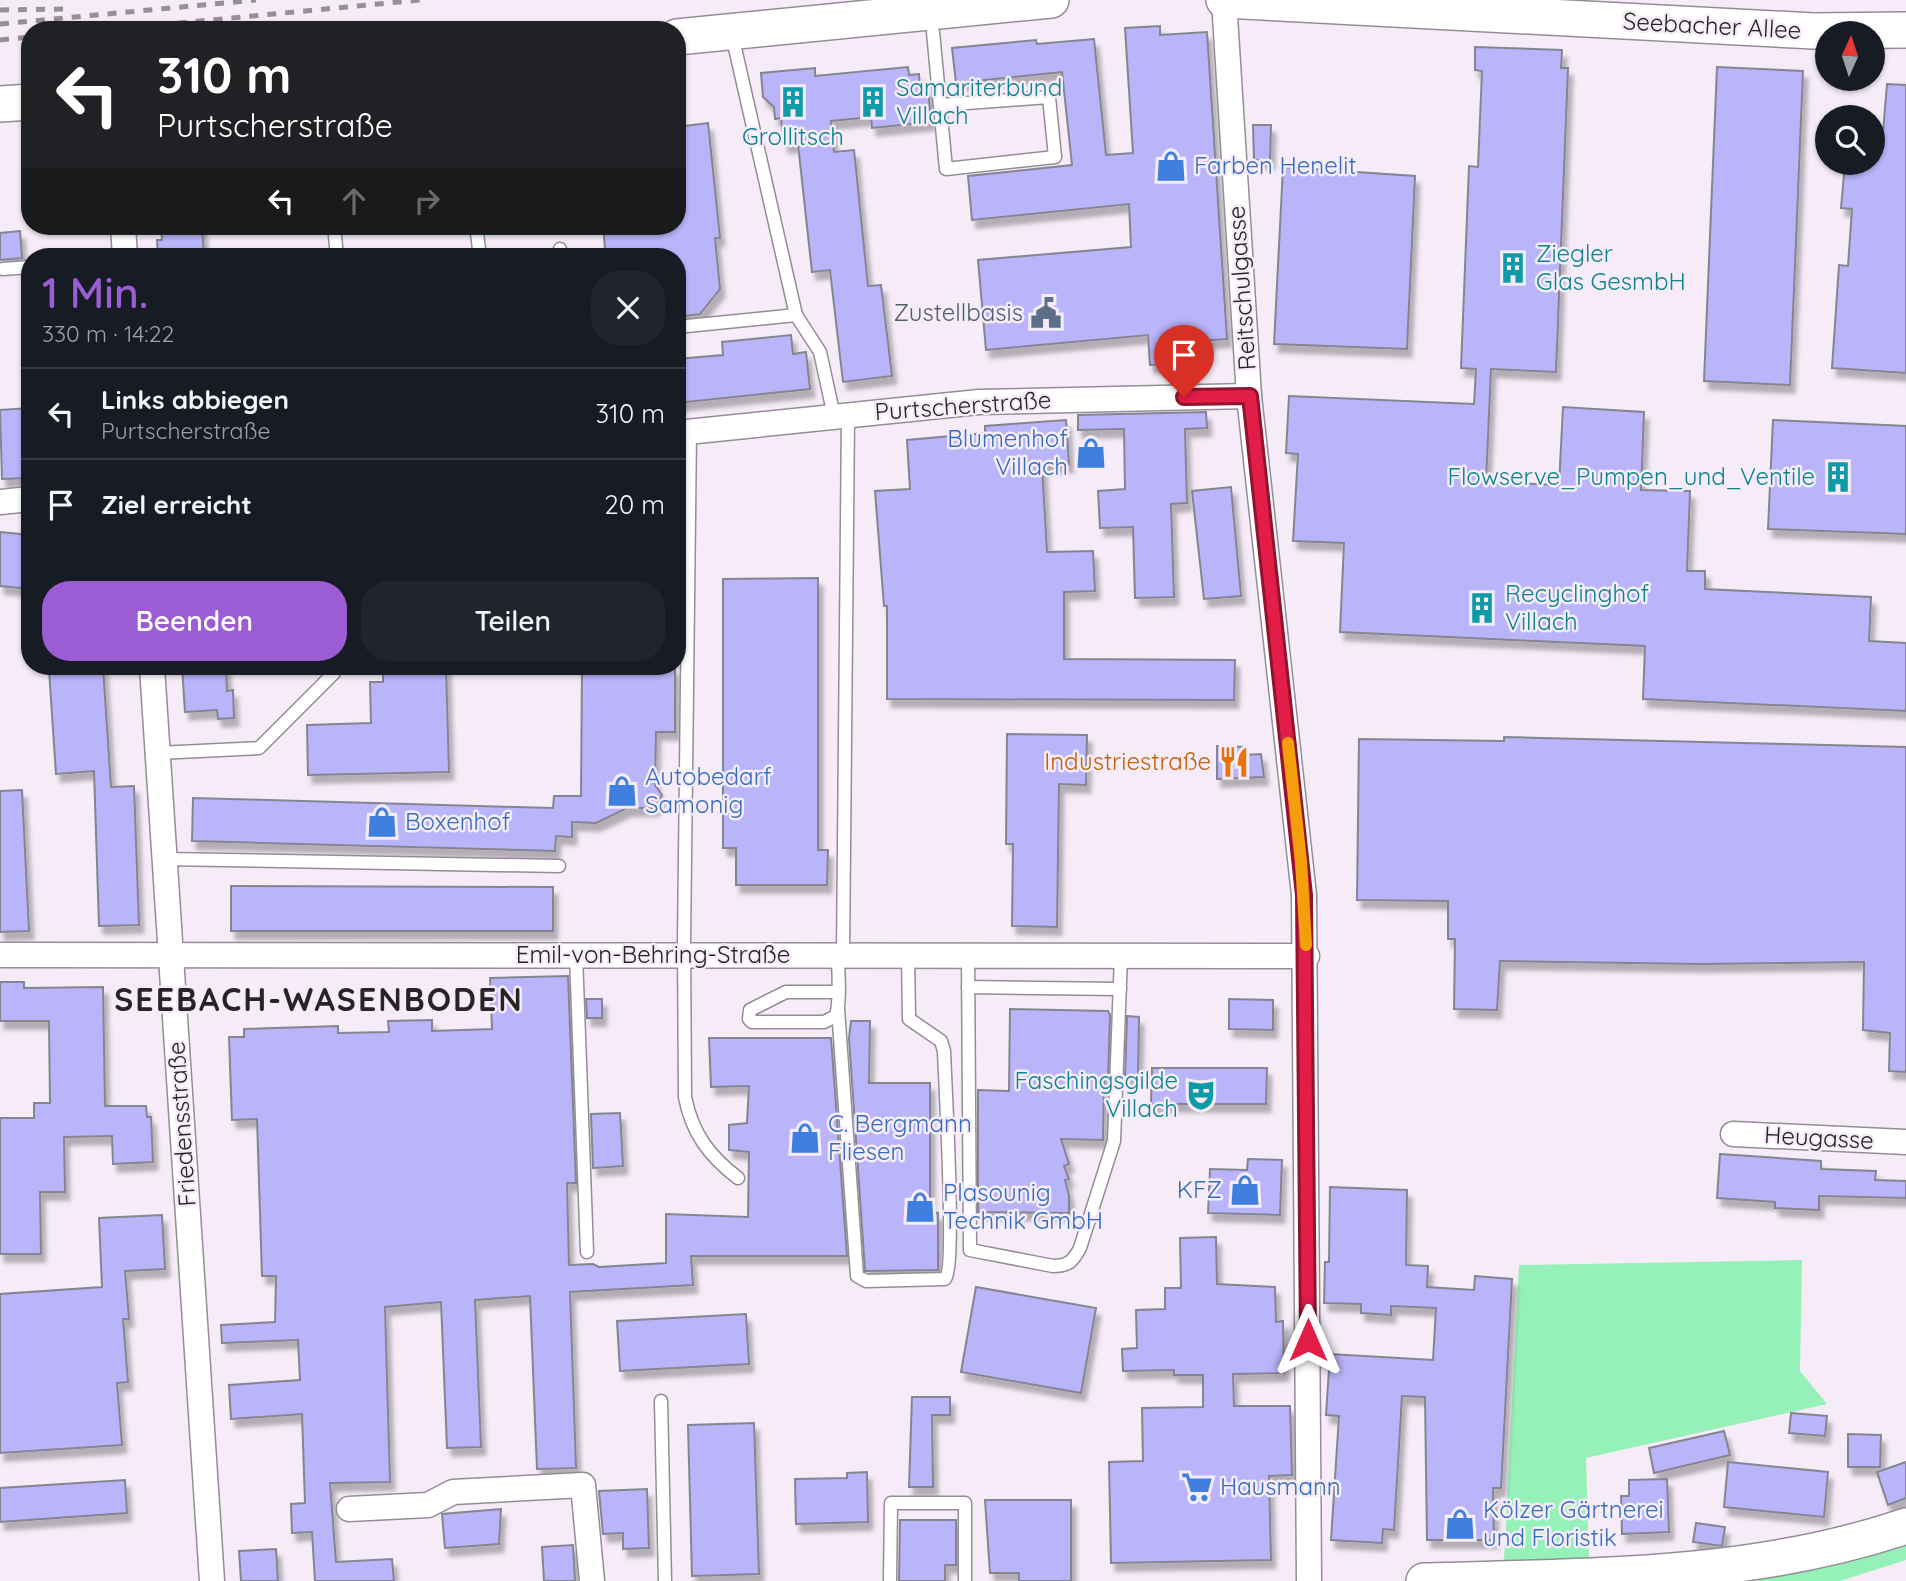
<!DOCTYPE html>
<html lang="de">
<head>
<meta charset="utf-8">
<style>
	body { margin:0; font-family:Quicksand,sans-serif; background:#20242c; color:#f1f3f6; height:100vh; display:flex; flex-direction:column; font-size:26px; white-space:nowrap }
	* { box-sizing:border-box; margin:0 }
	p { font-size:23px; color:#9ea1a6 }
	.icon { flex:none; width:38px; height:38px; fill:none; stroke:currentColor; stroke-width:2; stroke-linecap:round; stroke-linejoin:round }
	.map { position:relative; flex:1; overflow:hidden }
	.panel { position:absolute; left:21px; top:248px; width:665px; height:427px; display:flex; flex-direction:column; background:#171b24; border-radius:28px; box-shadow:0 2px 5px #0004 }
	.panel>* { flex:none }
	.hud { position:absolute; left:21px; top:21px; width:665px; height:214px; border-radius:28px; box-shadow:0 2px 5px #0004; background:#202124; color:#fff; overflow:hidden }
	.needle { width:46px; rotate:3deg }
	.buttons { position:absolute; left:1815px; top:21px; display:grid; gap:14px }
	.buttons a { display:grid; place-items:center; width:70px; height:70px; border-radius:50%; background:#171b24; box-shadow:0 2px 5px #0004; font-size:35px }
	.pin { position:absolute; display:grid; place-items:center; width:60px; height:60px; color:#fff; margin:-72px -30px; border-radius:50% 50% 50% 0; rotate:-45deg; box-shadow:0 0 7px #0007 }
	.pin .icon { rotate:45deg }
	.me { position:absolute; width:77px; margin:-38px; rotate:0deg; stroke-linejoin:round; filter:drop-shadow(0 0 5px #0008) }
	.turn { display:flex; align-items:center; gap:24px; height:147px; padding:0 21px; font-size:32px }
	.turn .icon { width:91px; height:91px; stroke-width:2.5 }
	.turn b { display:block; font-size:49px; line-height:60px }
	.lanes { display:flex; align-items:center; height:66px; padding:0 21px; background:#0003; justify-content:center; gap:35px; direction:ltr }
	.lanes .off { opacity:.35 }
	.round { display:grid; place-items:center; flex:none; width:74px; height:74px; border-radius:28px; background:#20242c }
	.summary { display:flex; align-items:center; justify-content:space-between; height:119px; padding:0 21px }
	h1 { font-size:42px; font-weight:600; line-height:52px; color:#9c5cd3 }
	.primary-button { display:flex; gap:14px; margin-top:auto; padding:14px 21px }
	.primary-button a { flex:1; height:80px; border-radius:28px; background:#9c5cd3; color:#fff; font-size:28px; font-weight:600; line-height:80px; text-align:center }
	.primary-button a+a { background:#20242c; color:#f1f3f6 }
	ul { padding:0; list-style:none }
	li { display:flex; align-items:center; gap:21px; height:91px; padding:0 21px; border-top:2px solid #363941 }
	li div { flex:1 }
	li b { display:block; font-size:26px }
	li em { font-style:normal }
	.map>svg:first-child { display:block }
</style>
</head>
<body>
<div class="map">
<svg width="1906" height="1581" viewBox="0 0 1906 1581">
	<defs>
		<filter id="shadow"><feDropShadow dx="4.5" dy="8" stdDeviation="2" flood-color="#0004"/></filter>
	</defs>
	<rect width="100%" height="100%" fill="#f5ecf7"/>
	<!-- green -->
	<g fill="#95f1b7">
		<path d="M1802,1260l-2,111 27,33 -241,54 3,102h-85l15,-295z"/>
		<path d="M1906,1541v19l-66,21h-83l59,-22z"/>
	</g>
	<!-- building -->
	<g fill="#bab4fa" stroke="#858591" stroke-width="2" filter="url(#shadow)">
		<path d="M1160,26v9l47,-3 20,307 -47,3 1,21 -31,2 -2,-30 -162,15 -8,-90 153,-13 -2,-43 -157,16 -4,-44 104,-11 -10,-93 -106,11 -4,-35 84,-8 1,4 57,-5 12,116 27,-2 -8,-125z"/>
		<path d="M1475,47l87,3 -1,18h7l-12,304 -65,-3 -5,113 73,3 4,-78 81,5 -3,78 49,1 -3,80h18v18l166,8 -2,44 37,2v68l-263,-12 2,-53 -305,-14 4,-89 -51,-2 5,-87 -12,-1 3,-57 185,8 2,-35 -15,-1 8,-202 9,1 4,-96 -7,-1z"/>
		<path d="M908,67l1,8 10,-1 1,14 8,-1 3,35 -59,6 -1,-11 -40,4 3,31 20,-2 14,136 13,-1 11,91 -49,6 -13,-112 -18,2 -14,-128 -14,1 -3,-27 -6,1 -1,-12 -11,-10 -2,-24 54,-5v8z"/>
		<path d="M1717,67l86,4 -13,314 -86,-4z"/>
		<path d="M1887,84l19,1v288l-74,-5 7,-103 9,1 4,-57 -11,-1 4,-45h27l4,-32 7,1z"/>
		<path d="M708,123l12,115h-5l5,51 -20,25 -23,3v-60h-63l-1,-8h-8l-2,-23h74v-99z"/>
		<path d="M1253,125h18l-1,36 -16,-1z"/>
		<path d="M1283,167l132,9 -8,173 -133,-5z"/>
		<path d="M161,226h41l2,31h-46l-1,-17h5z"/>
		<path d="M20,231l2,27 -22,2v-27z"/>
		<path d="M791,335l2,19 13,-2 4,37 -133,14v-44l46,-4 -1,-13z"/>
		<path d="M30,408v70l-28,1 -2,-69z"/>
		<path d="M1206,412l1,16 -22,1 2,74 -16,1 3,93 -39,1 -2,-71 -33,1 -2,-37 27,-2 -1,-60 -46,1v-15z"/>
		<path d="M1066,420l3,44 -27,2 5,86 46,-1 2,40 -31,1v67l171,1 -1,40 -347,-1v-93h-3l-9,-115 35,-2 -3,-49 78,-7v-7z"/>
		<path d="M1773,420l133,6v108l-138,-5z"/>
		<path d="M1231,487l10,109 -37,3 -12,-108z"/>
		<path d="M0,532l30,3v54l-30,-3z"/>
		<path d="M818,578v272h10l-1,35h-91v-37h-13v-269z"/>
		<path d="M103,667l8,120 23,-1 5,139 -40,1 -5,-155 -38,3 -7,-104z"/>
		<path d="M182,667h44l1,24 6,-1 1,28 -16,1 -1,-9 -32,2z"/>
		<path d="M383,667h63l3,105 -141,3 -1,-50 64,-2 -1,-41h13z"/>
		<path d="M582,667h93v65h-19l-1,53 7,10 -8,13h-27l-31,15 -24,-1v15l-16,-1 -1,15 -363,-10 1,-43 360,10 1,-12h27z"/>
		<path d="M1007,734l80,1 -1,50 -27,-1 -2,143 -45,-1 1,-82h-7z"/>
		<path d="M1504,737l402,10v325l-17,-1 1,-38 -27,-3 1,-68 -164,2 -200,-3 -3,49 -43,-1 1,-70h-7v-38l-91,-1 2,-161 145,2z"/>
		<path d="M1217,746l29,1v8l15,-1 3,23 -47,2z"/>
		<path d="M22,790l7,141 -29,1v-141z"/>
		<path d="M231,886l322,1v44h-322z"/>
		<path d="M568,976l8,207h-9l2,82 24,-1 6,3 67,-4v-49l82,3 1,-65 -20,-2v-25l18,-2 2,-37 -38,1 -2,-49h122l16,218h-156l2,29 -123,7 6,176 -39,1 -7,-173 -55,4 6,147 -34,1 -6,-146 -56,5 5,175 -60,1 6,79 56,-3 2,22h-79l-3,-49 -20,1 -1,-29 14,-1 -3,-89 -71,5 -2,-34 71,-5 -2,-40 -76,3 -1,-18 54,-3 1,-46h-14l-5,-157 -25,1 -3,-83h15v-8l94,-3v7l51,-1 -1,-11 44,-1v11l60,-2 -2,-51z"/>
		<path d="M0,982h24v6l79,-1 2,119h41l1,11h4l2,45 -40,2 -1,-28 -48,1 1,55h-25l1,62h-41v-136h34v-15h16l-1,-82h-49z"/>
		<path d="M586,999h16v19h-15z"/>
		<path d="M1229,999l44,1v30l-44,-1z"/>
		<path d="M1010,1009l98,2 2,4 -2,63h-4l-1,62 -42,-1 8,25 -5,2 5,13 -4,1 4,16v17l-91,-1v-122l31,1z"/>
		<path d="M1127,1016l12,1 -1,61h-13z"/>
		<path d="M851,1021h19l-1,62h61v129l8,1v57l-73,1 -16,-233z"/>
		<path d="M1152,1068h115l-1,36h-115z"/>
		<path d="M620,1113l3,53 -30,2 -2,-54z"/>
		<path d="M1720,1154l101,7v8l55,2 -1,9 31,1v17l-87,-2v14l-44,-2v-6l-58,-4z"/>
		<path d="M1248,1159l34,1 -2,55 -72,-2 2,-44 37,1z"/>
		<path d="M1330,1187l77,3 -1,75 22,1 -1,21 47,3 1,-14 37,3 -11,209h-8l1,52h-67l-2,-143 -23,-1 -8,134 -11,-1 -1,14 -51,-3 8,-124 -13,-1 4,-61 103,6 3,-52 -45,-2v9l-30,-2v-9l-37,-1 1,-41h4z"/>
		<path d="M162,1215l3,54 -40,2 4,48h-6l5,63 -11,1 5,62 -122,8v-159l102,-7 -3,-69z"/>
		<path d="M1216,1237l1,47 58,3 1,35 7,-1 1,52 -51,1 1,32h56l2,69 -23,1 2,84 -160,3 -2,-101 34,-1 -1,-53 61,-1v-32h-29v-5l-51,1 -1,-22 15,-1 -1,-38 29,-1v-21h16l-1,-50z"/>
		<path d="M976,1287l120,21 -15,85 -120,-21z"/>
		<path d="M746,1314l3,50 -129,7 -3,-50z"/>
		<path d="M912,1397h38v18h-18l1,72h-24z"/>
		<path d="M1791,1413l36,3 -2,20 -36,-3z"/>
		<path d="M754,1423l5,151 -67,2 -4,-151z"/>
		<path d="M1724,1431l6,24 -76,18 -5,-25z"/>
		<path d="M1848,1434l33,1 -1,32h-32z"/>
		<path d="M1728,1462l100,10 -4,45 -100,-10z"/>
		<path d="M1906,1462v36l-18,7 -11,-33z"/>
		<path d="M867,1472l1,50 -72,2 -1,-45 52,-1v-5z"/>
		<path d="M1667,1479l2,53 -47,2 -1,-38h8v-16z"/>
		<path d="M125,1480l2,33 -127,9v-34z"/>
		<path d="M647,1489l2,59 -26,1v-16l-20,1 -4,-43z"/>
		<path d="M985,1500h86v81h-52v-8h-29z"/>
		<path d="M501,1509l-2,35 -54,4 -3,-34z"/>
		<path d="M900,1520h56v45h-11v16h-46z"/>
		<path d="M1696,1523l29,4 -3,19 -29,-4z"/>
		<path d="M573,1545l2,36h-31l-2,-34z"/>
		<path d="M276,1549l2,32h-37l-2,-30z"/>
	</g>
	<g fill="none" stroke-linecap="round" stroke-linejoin="round">
		<defs>
			<g id="lane">
				<path d="M933,32l13,137 109,-12 -6,-60 -109,8"/>
				<path d="M732,35l64,280 24,37 14,64"/>
				<path d="M334,226l3,31"/>
				<path d="M476,226l4,31"/>
				<path d="M560,249l1,8"/>
				<path d="M3,269l27,-2"/>
				<path d="M677,327l119,-12"/>
				<path d="M690,431l-6,511 1,155c7,36 24,59 53,81"/>
				<path d="M158,753l101,-5 75,-75v-6"/>
				<path d="M165,859l394,7"/>
				<path d="M576,955l11,297"/>
				<path d="M843,955l5,-540"/>
				<path d="M968,955l2,295 83,16c16,0 20,-5 27,-18l34,-107 7,-186"/>
				<path d="M968,987l152,2"/>
				<path d="M838,992h-52l-36,18 -1,9 3,3h72l12,-6c5,-19 2,-41 2,-61"/>
				<path d="M838,1009l19,267 9,5 79,-2c11,-11 0,-199 -1,-228l-3,-10 -32,-22 -1,-64"/>
				<path d="M661,1401l4,180"/>
				<path d="M890,1581l1,-78h74v78"/>
			</g>
			<g id="street">
				<path d="M1224,0l25,396 55,499 5,686"/>
				<path d="M123,226l2,31"/>
				<path d="M677,433l302,-31 270,-6"/>
				<path d="M0,502l30,-3"/>
				<path d="M152,667l60,914"/>
				<path d="M0,955l1307,1"/>
				<path d="M1733,1134l173,8"/>
				<path d="M349,1509l79,-4 25,-13 130,-7 9,96"/>
			</g>
			<g id="secondary">
				<path d="M1224,0l590,31 92,-1"/>
				<path d="M677,37l374,-37"/>
				<path d="M0,104l30,-2"/>
				<path d="M1424,1581c162,-5 326,-2 482,-55"/>
			</g>
		</defs>
		<!-- lane casing -->
		<use href="#lane" stroke="#958c97" stroke-width="15"/>
		<!-- street casing -->
		<use href="#street" stroke="#958c97" stroke-width="27"/>
		<!-- secondary casing -->
		<use href="#secondary" stroke="#958c97" stroke-width="38"/>
		<!-- lane -->
		<use href="#lane" stroke="#fff" stroke-width="12"/>
		<!-- street -->
		<use href="#street" stroke="#fff" stroke-width="24"/>
		<!-- secondary -->
		<use href="#secondary" stroke="#fff" stroke-width="35"/>
		<!-- rail -->
		<g stroke="#958f97" stroke-width="5" stroke-dasharray="9 9" stroke-linecap="butt">
			<path d="M0,10l66,-1"/>
			<path d="M0,24l256,-24"/>
			<path d="M106,30l314,-30"/>
			<path d="M0,40l30,-3"/>
		</g>
	</g>
	<g fill="none" stroke-linecap="round" stroke-linejoin="round">
		<defs>
			<path id="route" d="M1184,397l66,-1 54,499 4,445"/>
		</defs>
		<!-- route casing -->
		<use href="#route" stroke="#92132f" stroke-width="18"/>
		<!-- route -->
		<use href="#route" stroke="#e11d48" stroke-width="12"/>
		<!-- slow -->
		<path stroke="#f59e0b" stroke-width="12" d="M1288,743l13,118 5,84"/>
	</g>
	<!-- icons -->
	<defs>
		<symbol id="building-bare" viewBox="-9 -9 18 18"><path d="M-4-6H4V6H1V3H-1V6H-4ZM-2.5-4.3h1.7v1.8h-1.7ZM.8-4.3h1.7v1.8H.8ZM-2.5-1h1.7V.8h-1.7ZM.8-1h1.7V.8H.8Z" fill="#0f9aa8" stroke="#f5ecf7" stroke-width="2.5" paint-order="stroke"/></symbol>
		<symbol id="shop-bare" viewBox="-9 -9 18 18"><path d="M-5-2.5h2.3a2.7 3.5 0 0 1 5.4 0H5L5.5 6h-11ZM-1.5-2.5h3a1.5 2.3 0 0 0-3 0Z" fill="#3f7fe0" stroke="#f5ecf7" stroke-width="2.5" paint-order="stroke"/></symbol>
		<symbol id="civic-bare" viewBox="-9 -9 18 18"><path d="M-.6-6.5H3V-4.5H.6V-3L4-1V1h2V6H-6V1h2V-1L-.6-3ZM-1.2 2.5V6h2.4V2.5Z" fill="#5c6f8a" stroke="#f5ecf7" stroke-width="2.5" paint-order="stroke"/></symbol>
		<symbol id="restaurant-bare" viewBox="-9 -9 18 18"><path d="M-5-6h1v4h1v-4h1v4h1v-4h1v5L-1.5 .5V6h-2V.5L-5-1ZM5-6V6H3V1.5H1.5Q1.5-4 5-6Z" fill="#e8710a" stroke="#f5ecf7" stroke-width="2.5" paint-order="stroke"/></symbol>
		<symbol id="theatre-bare" viewBox="-9 -9 18 18"><path d="M-5-5.5Q0-4 5-5.5V0Q5 5 0 6Q-5 5-5 0ZM-3.3-2.5H-1v1.5H-3.3ZM1-2.5H3.3v1.5H1ZM-2.8 1Q0 5.5 2.8 1Z" fill="#0f9aa8" stroke="#f5ecf7" stroke-width="2.5" paint-order="stroke"/></symbol>
		<symbol id="supermarket-bare" viewBox="-9 -9 18 18"><path d="M-6-5.5h2.5l.6 2H6L4.5 2H-2.5L-4.4-4H-6ZM-1.5 3.2a1.3 1.3 0 1 0 .1 0ZM3 3.2a1.3 1.3 0 1 0 .1 0Z" fill="#3f7fe0" stroke="#f5ecf7" stroke-width="2.5" paint-order="stroke"/></symbol>
	</defs>
	<g fill-rule="evenodd">
		<use href="#building-bare" x="771" y="80" width="44" height="44"/>
		<use href="#building-bare" x="851" y="80" width="44" height="44"/>
		<use href="#shop-bare" x="1149" y="144" width="44" height="44"/>
		<use href="#building-bare" x="1491" y="246" width="44" height="44"/>
		<use href="#civic-bare" x="1024" y="291" width="44" height="44"/>
		<use href="#shop-bare" x="1069" y="431" width="44" height="44"/>
		<use href="#building-bare" x="1816" y="455" width="44" height="44"/>
		<use href="#building-bare" x="1460" y="586" width="44" height="44"/>
		<use href="#restaurant-bare" x="1212" y="740" width="44" height="44"/>
		<use href="#shop-bare" x="600" y="769" width="44" height="44"/>
		<use href="#shop-bare" x="360" y="800" width="44" height="44"/>
		<use href="#theatre-bare" x="1179" y="1073" width="44" height="44"/>
		<use href="#shop-bare" x="783" y="1116" width="44" height="44"/>
		<use href="#shop-bare" x="1223" y="1168" width="44" height="44"/>
		<use href="#shop-bare" x="898" y="1185" width="44" height="44"/>
		<use href="#supermarket-bare" x="1175" y="1465" width="44" height="44"/>
		<use href="#shop-bare" x="1438" y="1502" width="44" height="44"/>
	</g>
	<g text-anchor="middle" stroke-width="5" stroke-linejoin="round" paint-order="stroke">
		<!-- street labels -->
		<g font-size="24" fill="#272428" stroke="#f5ecf7">
			<text transform="translate(1712 26) rotate(3)" y="8">Seebacher Allee</text>
			<text transform="translate(1242 288) rotate(-94)" y="8">Reitschulgasse</text>
			<text transform="translate(963 406) rotate(-4)" y="8">Purtscherstraße</text>
			<text x="653" y="963">Emil-von-Behring-Straße</text>
			<text transform="translate(182 1124) rotate(-94)" y="8">Friedensstraße</text>
			<text transform="translate(1819 1138) rotate(3)" y="8">Heugasse</text>
		</g>
		<!-- culture labels -->
		<g font-size="24" fill="#0d838f" stroke="#f5ecf7" text-anchor="start">
			<text x="896" y="96">Samariterbund<tspan x="896" dy="28">Villach</tspan></text>
			<text x="793" y="145" text-anchor="middle">Grollitsch</text>
			<text x="1536" y="262">Ziegler<tspan x="1536" dy="28">Glas GesmbH</tspan></text>
			<text x="1815" y="485" text-anchor="end">Flowserve_Pumpen_und_Ventile</text>
			<text x="1505" y="602">Recyclinghof<tspan x="1505" dy="28">Villach</tspan></text>
			<text x="1178" y="1089" text-anchor="end">Faschingsgilde<tspan x="1178" dy="28">Villach</tspan></text>
		</g>
		<!-- shop labels -->
		<g font-size="24" fill="#366cbe" stroke="#f5ecf7" text-anchor="start">
			<text x="1194" y="174">Farben Henelit</text>
			<text x="1068" y="447" text-anchor="end">Blumenhof<tspan x="1068" dy="28">Villach</tspan></text>
			<text x="645" y="785">Autobedarf<tspan x="645" dy="28">Samonig</tspan></text>
			<text x="405" y="830">Boxenhof</text>
			<text x="828" y="1132">C. Bergmann<tspan x="828" dy="28">Fliesen</tspan></text>
			<text x="1222" y="1198" text-anchor="end">KFZ</text>
			<text x="943" y="1201">Plasounig<tspan x="943" dy="28">Technik GmbH</tspan></text>
			<text x="1220" y="1495">Hausmann</text>
			<text x="1483" y="1518">Kölzer Gärtnerei<tspan x="1483" dy="28">und Floristik</tspan></text>
		</g>
		<!-- service labels -->
		<g font-size="24" fill="#4e5e75" stroke="#f5ecf7" text-anchor="end">
			<text x="1023" y="321">Zustellbasis</text>
		</g>
		<!-- food labels -->
		<g font-size="24" fill="#c56008" stroke="#f5ecf7" text-anchor="end">
			<text x="1211" y="770">Industriestraße</text>
		</g>
		<!-- district labels -->
		<g font-size="32" font-weight="bold" letter-spacing="2" fill="#272428" stroke="#f5ecf7">
			<text x="319" y="1011">SEEBACH-WASENBODEN</text>
		</g>
	</g>
</svg>
<div class="buttons">
<a><svg class="needle" viewBox="-14 -14 28 28"><path d="M0-13l5 13h-10z" fill="#e53935"/><path d="M0 13l5-13h-10z" fill="#9ea1a6"/></svg></a>
<a><svg class="icon" aria-label="search" viewBox="0 0 24 24"><circle cx="10" cy="10" r="6"/><path d="M15 15l6 6"/></svg></a>
</div>
<div class="pin" style="left:1184px;top:397px;background:#d93025"><svg class="icon" aria-label="arrive" viewBox="0 0 24 24"><path d="M6 21V4h12l-3 4 3 4H6"/></svg></div>
<svg class="me" style="left:1308px;top:1340px" viewBox="-20 -20 40 40"><path d="M0-17L14 15 0 8-14 15z" fill="#e11d48" stroke="#fff" stroke-width="4"/></svg>
<div class="hud">
<div class="turn"><svg class="icon" aria-label="left" viewBox="0 0 24 24"><path d="M17 20v-9H6M10 6l-5 5 5 5"/></svg><div><b>310 m</b>Purtscherstraße</div></div>
<div class="lanes"><svg class="icon" aria-label="left" viewBox="0 0 24 24"><path d="M17 20v-9H6M10 6l-5 5 5 5"/></svg><svg class="icon off" aria-label="ahead" viewBox="0 0 24 24"><path d="M12 20V5M6 11l6-6 6 6"/></svg><svg class="icon off" aria-label="right" viewBox="0 0 24 24"><path d="M7 20v-9h11M14 6l5 5-5 5"/></svg></div>
</div>
<section class="panel">
<div class="summary"><div><h1>1 Min.</h1><p>330 m · 14:22</p></div><a class="round"><svg class="icon" aria-label="close" viewBox="0 0 24 24"><path d="M6 6l12 12M18 6L6 18"/></svg></a></div>
<ul>
<li><svg class="icon" aria-label="left" viewBox="0 0 24 24"><path d="M17 20v-9H6M10 6l-5 5 5 5"/></svg><div><b>Links abbiegen</b><p>Purtscherstraße</p></div><em>310 m</em></li>
<li><svg class="icon" aria-label="arrive" viewBox="0 0 24 24"><path d="M6 21V4h12l-3 4 3 4H6"/></svg><div><b>Ziel erreicht</b></div><em>20 m</em></li>
</ul>
<div class="primary-button"><a>Beenden</a><a>Teilen</a></div>
</section>
</div>
</body>
</html>
